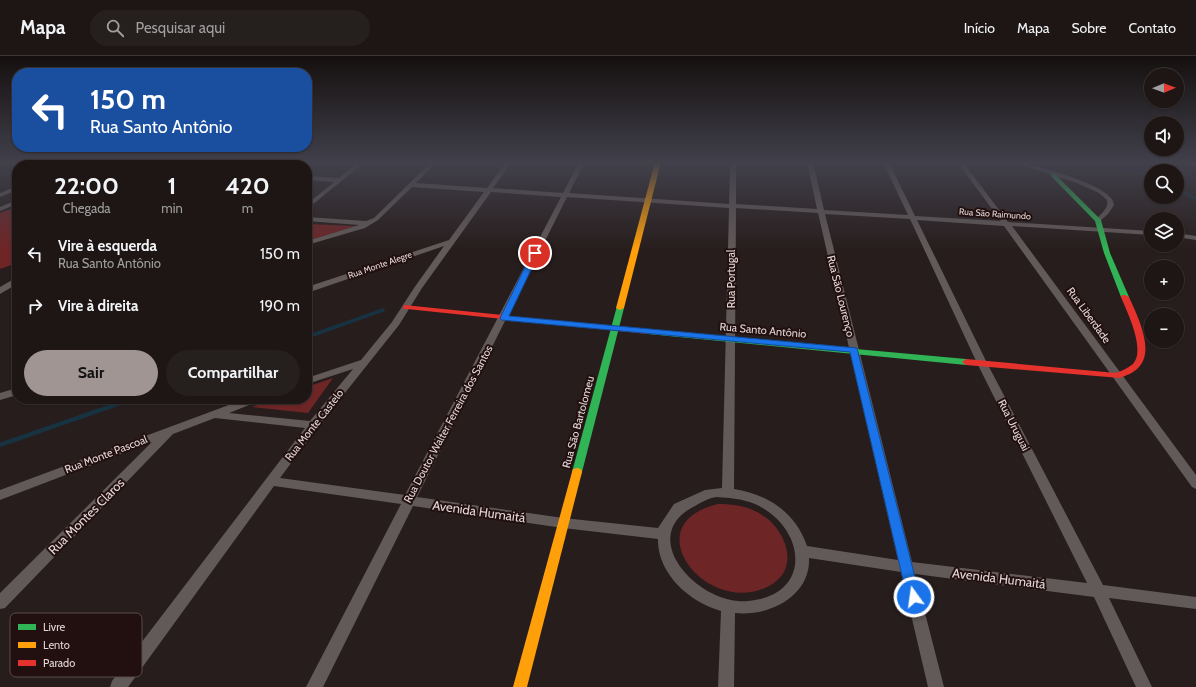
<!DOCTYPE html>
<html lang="pt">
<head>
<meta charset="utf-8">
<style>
	body { margin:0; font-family:Cabin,sans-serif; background:#251f1e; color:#f1f3f6; height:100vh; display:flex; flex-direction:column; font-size:15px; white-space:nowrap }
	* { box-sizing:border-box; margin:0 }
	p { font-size:13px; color:#a09fa0 }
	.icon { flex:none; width:22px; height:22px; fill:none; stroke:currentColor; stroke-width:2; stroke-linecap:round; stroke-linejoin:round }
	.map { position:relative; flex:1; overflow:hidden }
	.details { position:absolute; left:12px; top:104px; width:300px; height:244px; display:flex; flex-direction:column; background:#1d1615; border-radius:16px; box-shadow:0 1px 3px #0004,0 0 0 1px #3b3534 }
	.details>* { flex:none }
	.banner { position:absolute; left:12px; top:12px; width:300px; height:84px; border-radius:16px; box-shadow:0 1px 3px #0004,0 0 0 1px #3b3534; background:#1a4fa0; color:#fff; overflow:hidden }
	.needle { width:26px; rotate:89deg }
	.controls { position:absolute; left:1144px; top:12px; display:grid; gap:8px }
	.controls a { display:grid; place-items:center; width:40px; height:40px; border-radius:50%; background:#1d1615; box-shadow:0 1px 3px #0004,0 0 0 1px #3b3534; font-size:20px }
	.pin { position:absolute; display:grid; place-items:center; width:34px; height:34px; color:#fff; margin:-17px; border:2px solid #fff; border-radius:50%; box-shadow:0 1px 4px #0007 }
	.me { position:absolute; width:44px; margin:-22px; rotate:346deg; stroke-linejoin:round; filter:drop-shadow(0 0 3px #0008) }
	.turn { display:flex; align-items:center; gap:14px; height:84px; padding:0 12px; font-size:18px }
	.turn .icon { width:52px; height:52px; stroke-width:2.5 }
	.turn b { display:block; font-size:28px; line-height:34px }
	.eta { display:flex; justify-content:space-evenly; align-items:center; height:68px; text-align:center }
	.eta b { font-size:24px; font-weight:700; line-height:28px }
	.cta { display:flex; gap:8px; margin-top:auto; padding:8px 12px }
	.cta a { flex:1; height:46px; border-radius:24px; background:#a19594; color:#111; font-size:16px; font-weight:700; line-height:46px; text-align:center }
	.cta a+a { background:#251f1e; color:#f1f3f6 }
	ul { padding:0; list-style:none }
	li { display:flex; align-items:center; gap:12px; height:52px; padding:0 12px }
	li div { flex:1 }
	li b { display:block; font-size:15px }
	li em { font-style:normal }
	header { display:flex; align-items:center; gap:24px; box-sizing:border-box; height:56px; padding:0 20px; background:#1d1615; border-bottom:1px solid #3b3534 }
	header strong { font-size:19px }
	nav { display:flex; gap:22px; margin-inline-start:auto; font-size:14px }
	.search { width:280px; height:36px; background:#251f1e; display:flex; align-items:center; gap:10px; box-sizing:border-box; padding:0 14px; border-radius:22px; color:#a09fa0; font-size:15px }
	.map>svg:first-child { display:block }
</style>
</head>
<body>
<header>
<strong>Mapa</strong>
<div class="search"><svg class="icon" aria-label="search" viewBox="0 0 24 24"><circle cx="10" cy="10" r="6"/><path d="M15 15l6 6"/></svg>Pesquisar aqui</div>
<nav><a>Início</a><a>Mapa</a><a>Sobre</a><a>Contato</a></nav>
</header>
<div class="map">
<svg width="1196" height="631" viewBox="0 0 1196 631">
	<rect width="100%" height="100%" fill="#271d1c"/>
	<!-- green -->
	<g fill="#6e2526">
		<path d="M127,106l83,2 -93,1z"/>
		<path d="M17,151v56l-17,6v-56z"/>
		<path d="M307,168l49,2 -49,15z"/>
		<path d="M333,322l-25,35 -56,-6 21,-8h34v-12z"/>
		<path d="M718,448c16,0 30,2 44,11 22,13 38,50 12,68 -62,41 -144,-58 -56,-79z"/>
	</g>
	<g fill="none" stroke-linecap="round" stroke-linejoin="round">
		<!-- stream-far2 -->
		<g stroke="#173341" stroke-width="2.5">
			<path d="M1104,106l47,15"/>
			<path d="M1177,132l19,11"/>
		</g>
		<!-- stream-far1 -->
		<path stroke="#173341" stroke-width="3.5" d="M307,281l76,-27"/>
		<!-- stream -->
		<path stroke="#173341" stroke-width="4.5" d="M0,389l132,-46"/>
		<!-- street -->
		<g fill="#625a59" fill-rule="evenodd">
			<path d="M70,106h8l-4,3h-8z"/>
			<path d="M110,106h8l-5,3h-8z"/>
			<path d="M210,106h6l1,3h-6z"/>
			<path d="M287,106h7l-4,3h-7z"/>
			<path d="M358,106h7l-58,47v-5l27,-22 -27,-2v-4l32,2z"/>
			<path d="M431,106h6l-21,21 71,5 19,-26h6l-19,26 70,5 16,-31h6l-16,31 160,11 1,-42h6v42l81,5 -10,-47h6l11,48 84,5 -25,-53h6l26,54 86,5 -44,-59h6l45,60 143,9v4l-139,-9 184,249v14l-4,-2 -188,-261 -87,-6 70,143 116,222 93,12v12l-87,-11 43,89h-16l-42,-90 -179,-23 29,113h-16l-27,-115 -92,-14c2,38 -40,59 -74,55l-1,74h-16l3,-76c-32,-9 -64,-38 -63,-72l-95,-11 -150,-22 -90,181h-17l95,-183 -127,-18 -146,201h-18l2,-6 193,-253 -90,-10 -42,16 -168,174 -5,1v-16l152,-151 -152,58v-10l245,-91h15l-1,2 -30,12 81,8 43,-52 -46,15v-6l54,-18 31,-38 22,-34 30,-42 -137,47v-6l142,-47 35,-48 -72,-5 -34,33 -13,8 -58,17v-4l52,-16 -52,-4v-4l59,4 8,-3zM491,136l70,5 -156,298 -125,-17 37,-50 82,-103 23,-37zM567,141l162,11 -7,280 -17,2 -31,14 -16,24 -95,-10 -146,-21zM736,152l82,5 80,347 -91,-14c-11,-33 -39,-52 -73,-57zM825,158l85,5 67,144 110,220 -175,-21zM717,441c13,1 26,2 38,7 51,23 59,91 -7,97 -49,5 -114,-65 -53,-95 7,-4 13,-8 22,-9z"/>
			<path d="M1013,106h9c18,6 92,23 92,43l-6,9 -8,7h-4v-2c6,-6 13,-11 11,-19l-8,-7 -22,-10z"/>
			<path d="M1183,106l13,1v4l-12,-4z"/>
			<path d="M17,130v4l-17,7v-4z"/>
			<path d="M17,144v4l-17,7v-4z"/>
			<path d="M1177,177l19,3v4l-19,-3z"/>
			<path d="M14,223h3v5l-17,10v-7z"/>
			<path d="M17,332v7l-17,5v-7z"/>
		</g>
		<!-- fast -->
		<g fill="#30b455" fill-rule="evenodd">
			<path d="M1051,118h4l46,46 9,33 19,44 -1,2h-3l-4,-2 -17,-44 -9,-32 -44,-45z"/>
			<path d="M617,250h3l4,2 -42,164 -1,3 -4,1 -4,-1 -1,-3z"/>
			<path d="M645,274l321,29 4,3 -4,3 -318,-31 -4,-2z"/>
		</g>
		<!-- slow -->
		<g fill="#ff9f0a" fill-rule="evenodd">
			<path d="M655,106h6l-37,146 -4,2 -4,-2z"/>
			<path d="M577,412l4,1 1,3 -55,215h-14l59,-215 1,-3z"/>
		</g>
		<!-- jam -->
		<g fill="#e5322d" fill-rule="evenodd">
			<path d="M1122,239h3l4,2c8,18 26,53 10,70 -5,6 -12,8 -19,11l-154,-13 -4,-3 4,-3 150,14c6,-2 12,-5 17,-9 13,-15 -6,-52 -12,-67z"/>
			<path d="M404,249l244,25 4,2 -4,2 -241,-25h-3l-1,-2z"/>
		</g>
	</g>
	<!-- sky -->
	<linearGradient id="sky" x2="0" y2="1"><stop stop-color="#15100f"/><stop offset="0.55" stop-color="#41404b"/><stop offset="1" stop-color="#41404b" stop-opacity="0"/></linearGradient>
	<rect width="1196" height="194" fill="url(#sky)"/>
	<!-- route -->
	<path fill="#1a73e8" stroke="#114b97" d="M533,195l6,2 -30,63 348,32 63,249 -1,4 -5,2 -5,-2 -2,-4 -57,-245 -349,-32 -1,-2z"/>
	<g text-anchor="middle" stroke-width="4" stroke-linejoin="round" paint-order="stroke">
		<!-- far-street labels -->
		<g font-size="9" fill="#e3d6d5" stroke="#21100f">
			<text transform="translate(995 158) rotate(4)" y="3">Rua São Raimundo</text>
			<text transform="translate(380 209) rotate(-19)" y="3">Rua Monte Alegre</text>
		</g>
		<!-- street labels -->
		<g font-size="11" fill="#e3d6d5" stroke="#21100f">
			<text transform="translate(731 223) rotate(-90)" y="4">Rua Portugal</text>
			<text transform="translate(841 240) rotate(76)" y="4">Rua São Lourenço</text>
			<text transform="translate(1089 259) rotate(54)" y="4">Rua Liberdade</text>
			<text transform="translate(763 274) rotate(5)" y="4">Rua Santo Antônio</text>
			<text transform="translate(578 366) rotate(-75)" y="4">Rua São Bartolomeu</text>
			<text transform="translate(448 368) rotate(-62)" y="4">Rua Doutor Walter Ferreira dos Santos</text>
			<text transform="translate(314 369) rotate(-52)" y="4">Rua Monte Castelo</text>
			<text transform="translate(1014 369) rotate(63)" y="4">Rua Uruguai</text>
			<text transform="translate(106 398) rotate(-21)" y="4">Rua Monte Pascoal</text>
		</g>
		<!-- near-street labels -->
		<g font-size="13" fill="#e3d6d5" stroke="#21100f">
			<text transform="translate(479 455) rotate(8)" y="5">Avenida Humaitá</text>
			<text transform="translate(86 460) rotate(-45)" y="5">Rua Montes Claros</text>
			<text transform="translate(999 522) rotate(7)" y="5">Avenida Humaitá</text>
		</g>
	</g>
	<!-- legend -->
	<rect x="10" y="557" width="132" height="64" rx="6" fill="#21100f" stroke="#5b4b4a" stroke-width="1"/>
	<rect x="18" y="568" width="18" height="6" fill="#30b455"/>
	<rect x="18" y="586" width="18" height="6" fill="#ff9f0a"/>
	<rect x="18" y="604" width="18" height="6" fill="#e5322d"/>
	<g font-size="11" fill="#e3d6d5">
		<text x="43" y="575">Livre</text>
		<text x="43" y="593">Lento</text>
		<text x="43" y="611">Parado</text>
	</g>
</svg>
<div class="controls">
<a><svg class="needle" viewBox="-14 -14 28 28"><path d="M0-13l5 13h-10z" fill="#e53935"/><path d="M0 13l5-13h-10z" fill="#a09fa0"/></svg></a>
<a><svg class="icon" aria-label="sound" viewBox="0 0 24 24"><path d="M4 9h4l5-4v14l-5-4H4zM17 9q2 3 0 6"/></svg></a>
<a><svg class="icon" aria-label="search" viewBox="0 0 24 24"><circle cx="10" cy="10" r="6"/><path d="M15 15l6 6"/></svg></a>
<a><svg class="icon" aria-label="layers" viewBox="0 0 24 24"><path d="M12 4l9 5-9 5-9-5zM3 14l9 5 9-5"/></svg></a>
<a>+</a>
<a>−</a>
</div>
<div class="pin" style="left:535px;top:197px;background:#d93025"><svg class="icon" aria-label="arrive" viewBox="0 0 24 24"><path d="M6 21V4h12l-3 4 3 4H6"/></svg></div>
<svg class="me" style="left:914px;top:541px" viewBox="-20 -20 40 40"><circle r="17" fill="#1a73e8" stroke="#fff" stroke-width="3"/><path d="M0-11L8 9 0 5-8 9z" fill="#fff"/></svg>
<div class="banner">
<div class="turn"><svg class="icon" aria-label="left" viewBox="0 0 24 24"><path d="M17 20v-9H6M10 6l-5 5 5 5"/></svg><div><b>150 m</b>Rua Santo Antônio</div></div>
</div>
<section class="details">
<div class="eta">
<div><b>22:00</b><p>Chegada</p></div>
<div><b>1</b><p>min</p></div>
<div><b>420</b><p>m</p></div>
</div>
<ul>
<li><svg class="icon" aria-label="left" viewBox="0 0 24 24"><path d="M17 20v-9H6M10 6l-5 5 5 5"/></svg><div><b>Vire à esquerda</b><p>Rua Santo Antônio</p></div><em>150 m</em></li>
<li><svg class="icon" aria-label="right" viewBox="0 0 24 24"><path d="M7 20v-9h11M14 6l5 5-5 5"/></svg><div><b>Vire à direita</b></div><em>190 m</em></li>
</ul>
<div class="cta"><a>Sair</a><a>Compartilhar</a></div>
</section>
</div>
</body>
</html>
